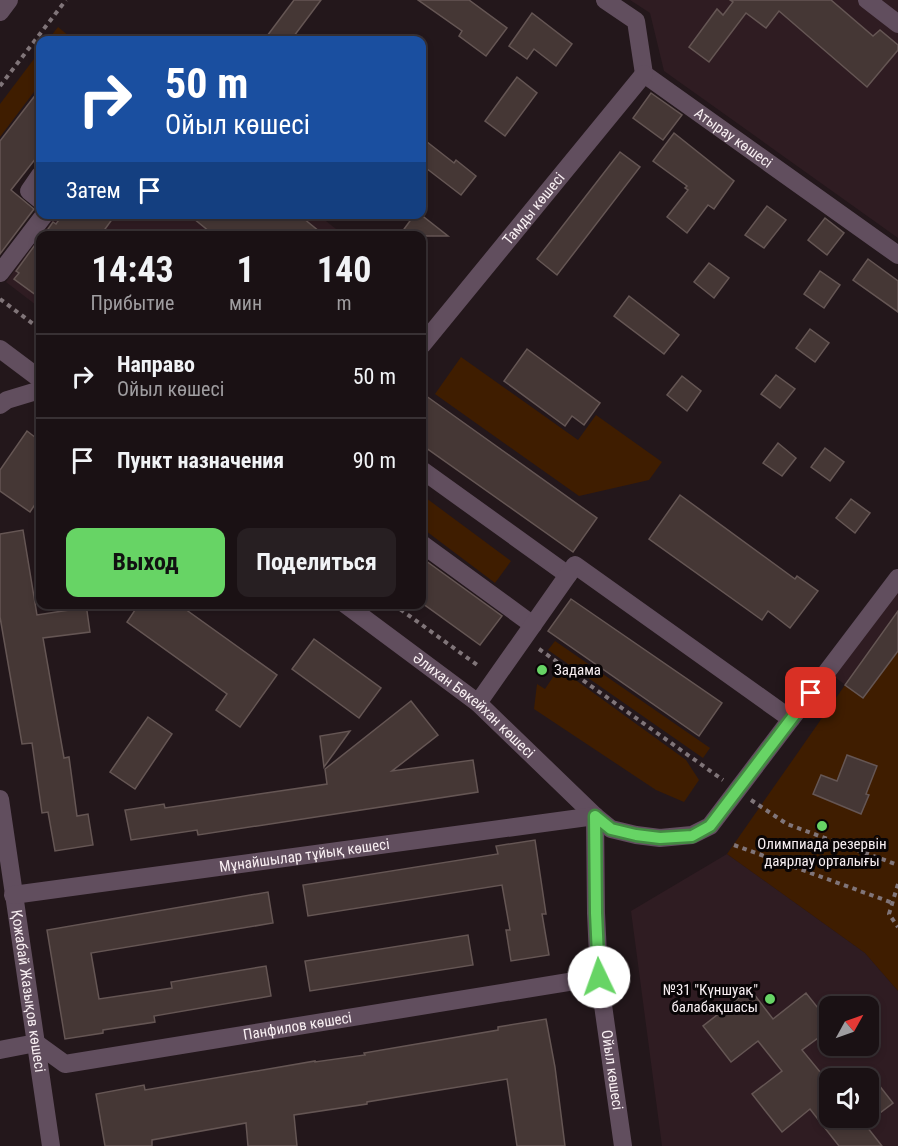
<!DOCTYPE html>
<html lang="ru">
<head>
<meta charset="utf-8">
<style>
	body { margin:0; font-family:"Roboto Condensed",sans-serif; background:#271f22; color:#f1f3f6; height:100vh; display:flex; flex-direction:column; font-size:22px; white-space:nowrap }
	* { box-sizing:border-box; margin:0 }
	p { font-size:20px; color:#9f9da0 }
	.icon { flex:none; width:33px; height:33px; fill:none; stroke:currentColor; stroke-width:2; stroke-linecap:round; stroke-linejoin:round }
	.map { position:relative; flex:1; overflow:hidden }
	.sheet { position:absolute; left:36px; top:231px; width:390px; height:378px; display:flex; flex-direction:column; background:#1a1114; border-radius:12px; box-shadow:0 3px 9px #0003,0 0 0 2px #383134 }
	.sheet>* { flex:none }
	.guide { position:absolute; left:36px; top:36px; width:390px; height:183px; border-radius:12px; box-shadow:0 3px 9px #0003,0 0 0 2px #383134; background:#1a4fa0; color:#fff; overflow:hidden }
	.needle { width:39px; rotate:50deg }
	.tools { position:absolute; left:819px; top:996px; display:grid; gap:12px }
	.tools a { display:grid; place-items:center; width:60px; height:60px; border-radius:12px; background:#1a1114; box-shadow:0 3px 9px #0003,0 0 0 2px #383134; font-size:30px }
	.pin { position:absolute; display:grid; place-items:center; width:51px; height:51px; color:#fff; margin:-26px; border-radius:12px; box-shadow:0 3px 9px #0006 }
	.me { position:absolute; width:66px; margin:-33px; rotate:357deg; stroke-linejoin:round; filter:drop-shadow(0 0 4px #0008) }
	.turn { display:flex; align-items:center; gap:21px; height:126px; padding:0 30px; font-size:27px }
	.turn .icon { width:78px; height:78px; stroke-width:2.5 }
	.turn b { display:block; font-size:42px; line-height:51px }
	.then { display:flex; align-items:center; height:57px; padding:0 30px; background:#0003; gap:12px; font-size:22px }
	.eta { display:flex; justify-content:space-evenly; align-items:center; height:102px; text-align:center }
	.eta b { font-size:36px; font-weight:700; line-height:42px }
	.button { display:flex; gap:12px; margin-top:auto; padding:12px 30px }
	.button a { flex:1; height:69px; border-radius:12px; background:#67d465; color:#111; font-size:24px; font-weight:700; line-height:69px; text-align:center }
	.button a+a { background:#271f22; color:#f1f3f6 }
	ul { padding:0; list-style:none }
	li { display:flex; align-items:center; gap:18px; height:84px; padding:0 30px; border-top:2px solid #383134 }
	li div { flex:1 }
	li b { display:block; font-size:22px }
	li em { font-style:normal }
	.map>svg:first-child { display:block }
</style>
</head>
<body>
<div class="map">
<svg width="898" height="1146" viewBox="0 0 898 1146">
	<rect width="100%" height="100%" fill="#23171b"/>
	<!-- built -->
	<g fill="#2f1c22" fill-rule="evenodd">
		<path d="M630,0h268v238l-234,-167 -14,-58z"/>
		<path d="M317,214l28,22h-304l15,-21z"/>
		<path d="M40,236v72l-34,-26z"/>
		<path d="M898,585v66l-35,47 -31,-23z"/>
		<path d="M727,854l138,99 33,38v155h-236l-31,-235zM830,1006h38v40h-38zM830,1078h38v40h-38z"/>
	</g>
	<!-- green -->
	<g fill="#3f1d00">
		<path d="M58,27l16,13h-26z"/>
		<path d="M40,51v33l-40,53v-33z"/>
		<path d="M461,357l117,83 18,-25 66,47 -13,18 -70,16 -144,-102z"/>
		<path d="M422,495l89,66 -16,22 -73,-55z"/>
		<path d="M555,641l155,107 -7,10 -155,-108z"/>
		<path d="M898,651v340l-33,-38 -138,-99 118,-169 18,13z"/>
		<path d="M559,668l127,92 13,20 -15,22 -28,-12 -122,-81 3,-25 8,5z"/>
	</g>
	<!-- building -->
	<g fill="#453735" stroke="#655654" stroke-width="1.5">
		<path d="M294,0h27l-30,40h-27z"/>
		<path d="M418,0h51l38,28 -21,28 -27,-20 3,-5z"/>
		<path d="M730,0h101l42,36 7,-6 18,15v5l-31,37 -88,-76 -13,17 -20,-15 -37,49 -20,-15 28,-38 6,6 10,-13z"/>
		<path d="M532,13l40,31 -16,22 -22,-17 -7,10 -18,-13z"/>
		<path d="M517,77l20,16 -32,43 -20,-15z"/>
		<path d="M40,89v64l-29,37 23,19 -34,45v-113z"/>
		<path d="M651,93l31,22 -19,25 -30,-22z"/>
		<path d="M674,133l60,48 -20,28 -6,-4 -21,28 -20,-16 21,-27 -3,-2 2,-2 -34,-25z"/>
		<path d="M422,138l32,25 2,-3 20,16 -15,19 -39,-30z"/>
		<path d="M620,152l20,15 -83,108 -20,-16z"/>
		<path d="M767,206l19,14 -22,28 -19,-13z"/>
		<path d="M63,214h53l-16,22h-57l10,-14 3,2z"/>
		<path d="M188,214h110l27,22h-110z"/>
		<path d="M415,214h5l28,22h-49z"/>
		<path d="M825,218l19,15 -17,22 -19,-15z"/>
		<path d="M40,238v60l-26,-19 5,-6 -3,-2z"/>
		<path d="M868,259l30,22v31l-45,-32z"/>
		<path d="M709,263l20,15 -15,20 -20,-16z"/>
		<path d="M820,271l20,14 -16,23 -20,-14z"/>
		<path d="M629,296l50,39 -15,19 -50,-38z"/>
		<path d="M810,329l19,14 -14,19 -19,-14z"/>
		<path d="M527,349l73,54 -16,22 -12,-9 -7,10 -61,-45z"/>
		<path d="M776,375l19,14 -15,19 -19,-14z"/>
		<path d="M682,376l19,15 -14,20 -20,-16z"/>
		<path d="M422,393l175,125 -24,34 -151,-107z"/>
		<path d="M27,431l13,10v56l-10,15 -30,-21v-21z"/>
		<path d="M778,443l18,15 -14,18 -19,-13z"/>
		<path d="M825,448l19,14 -14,19 -19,-14z"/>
		<path d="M680,495l115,84 2,-3 21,15 -28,37 -22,-17 -6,9 -113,-81z"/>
		<path d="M851,499l19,14 -15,20 -19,-15z"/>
		<path d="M23,530l14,85 32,-5v-6h17l4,28 -47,6 21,120 5,-1 8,59 11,-2 5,31 -38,6 -7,-39 -6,1 -10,-70 -10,1 -22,-127v-83z"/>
		<path d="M422,558l80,58 -22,29 -58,-42z"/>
		<path d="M571,599l151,104 -23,33 -151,-105z"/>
		<path d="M139,604h39l99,71 -37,52 -24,-17 11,-16 -100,-72z"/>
		<path d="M898,611v40l-35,47 -18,-13z"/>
		<path d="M314,639l67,49 -22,30 -67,-49z"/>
		<path d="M411,701l27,34 -46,36 81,-11 5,32 -280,43 -1,-5 -66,10 -6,-30 39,-6 1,4 162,-24 -2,-15z"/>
		<path d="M148,717l24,17 -37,55 -25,-17z"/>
		<path d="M350,731l-26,36 -4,-31z"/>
		<path d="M847,755l30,11 -11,28 3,1 -8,19 -48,-20 8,-19 16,6z"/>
		<path d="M535,840l11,74h-4l7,41 -38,6 -5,-31h4l-8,-45 -194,31 -5,-31 195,-31 -2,-8z"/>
		<path d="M268,892l5,31 -182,30 8,46 73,-11 -1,-6 95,-16 5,30 -117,20 1,6 -52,8v3l-38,6 -18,-109z"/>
		<path d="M468,935l5,30 -163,26 -5,-30z"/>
		<path d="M750,989l23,30 33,-26 24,30v6l-28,21 28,34v34h30l22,28h-43l-29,-37 -28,23 -30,-38 30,-23 -24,-30 -27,21 -28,-36z"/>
		<path d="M546,1019l9,48 10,79h-48l-10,-67 -140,23v2l-73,11 3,31h-49l-2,-23 -94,17v6h-47l-9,-52 48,-9 1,5 170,-29v1l50,-7 -1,-2 134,-23v-3z"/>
		<path d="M868,1071l25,32 -25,19z"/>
	</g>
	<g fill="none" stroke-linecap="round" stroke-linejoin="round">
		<!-- path -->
		<g stroke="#807579" stroke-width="4" stroke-dasharray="4.5 4.5" stroke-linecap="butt">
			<path d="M0,86l66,-86"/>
			<path d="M0,299l40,30"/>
			<path d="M393,604l87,63"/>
			<path d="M539,649l184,131"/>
			<path d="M751,800l36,24 111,41"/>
			<path d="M734,845l159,58"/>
			<path d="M898,884l-9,30 9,13"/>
		</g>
		<!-- minor -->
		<g stroke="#614e5e" stroke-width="18">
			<path id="s1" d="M605,0l31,21 8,53 254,181"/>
			<path d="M867,0l31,24"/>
			<path d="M0,12l9,-12"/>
			<path d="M40,175l-11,16 11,9"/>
			<path d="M0,273l45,-59"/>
			<path id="s2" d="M422,345l222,-271"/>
			<path d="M0,349l40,30"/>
			<path d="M0,405l7,-5 33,-10"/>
			<path d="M422,470l146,105"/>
			<path d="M422,544l111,81"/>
			<path id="s3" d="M345,604l133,99 117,113 16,13 25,6 24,3 32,-3 18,-9 188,-248"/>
			<path d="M478,703l97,-138 216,154"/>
			<path id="s4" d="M0,799l51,347"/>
			<path id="s5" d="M595,816l1,97 3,64 24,169"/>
			<path id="s6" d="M13,895l582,-79"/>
			<path id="s7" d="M0,1050l36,-7 29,21 534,-87"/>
		</g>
	</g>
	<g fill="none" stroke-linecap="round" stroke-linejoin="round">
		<defs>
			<path id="route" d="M599,977l-3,-64 -1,-97 16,13 25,6 24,3 32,-2 18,-10 101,-133"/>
		</defs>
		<!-- route casing -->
		<use href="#route" stroke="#438a42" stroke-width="15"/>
		<!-- route -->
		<use href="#route" stroke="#67d465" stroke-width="10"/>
	</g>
	<!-- markers -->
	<g fill="#67d465" stroke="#090506" stroke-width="2">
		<circle cx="542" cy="670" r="6"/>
		<circle cx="822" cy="826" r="6"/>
		<circle cx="770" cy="999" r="6"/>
	</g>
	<g text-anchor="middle" stroke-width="6" stroke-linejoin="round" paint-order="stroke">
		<!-- street labels -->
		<g font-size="15" fill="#f8eff2" stroke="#090506">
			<text dy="5" stroke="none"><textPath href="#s1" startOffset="201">Атырау көшесі</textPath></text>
			<text dy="5" stroke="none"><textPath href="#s2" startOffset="176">Тамды көшесі</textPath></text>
			<text dy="5" stroke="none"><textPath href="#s3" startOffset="164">Әлихан Бөкейхан көшесі</textPath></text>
			<text dy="5" stroke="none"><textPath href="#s6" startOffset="294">Мұнайшылар тұйық көшесі</textPath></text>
			<text dy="5" stroke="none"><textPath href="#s4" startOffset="194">Қожабай Жазықов көшесі</textPath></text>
			<text dy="5" stroke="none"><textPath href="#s7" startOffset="308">Панфилов көшесі</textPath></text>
			<text dy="5" stroke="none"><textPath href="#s5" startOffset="255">Ойыл көшесі</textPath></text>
		</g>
		<!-- poi labels -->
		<g font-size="15" fill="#f8eff2" stroke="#090506" text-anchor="start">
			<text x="554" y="675">Задама</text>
			<text x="822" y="849" text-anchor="middle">Олимпиада резервін<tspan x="822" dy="17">даярлау орталығы</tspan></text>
			<text x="758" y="995" text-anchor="end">№31 "Күншуақ"<tspan x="758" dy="17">балабақшасы</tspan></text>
		</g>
	</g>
</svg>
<div class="tools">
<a><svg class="needle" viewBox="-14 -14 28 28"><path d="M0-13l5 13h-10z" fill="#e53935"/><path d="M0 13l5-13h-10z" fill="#9f9da0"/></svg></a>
<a><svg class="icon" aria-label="sound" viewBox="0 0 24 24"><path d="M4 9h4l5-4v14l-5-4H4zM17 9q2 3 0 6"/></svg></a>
</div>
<div class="pin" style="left:811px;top:693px;background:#d93025"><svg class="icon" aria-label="arrive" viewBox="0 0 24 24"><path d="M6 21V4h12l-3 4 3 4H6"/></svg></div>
<svg class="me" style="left:599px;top:977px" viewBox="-20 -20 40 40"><circle r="19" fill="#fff"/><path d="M0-13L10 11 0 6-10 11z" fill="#67d465"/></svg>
<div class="guide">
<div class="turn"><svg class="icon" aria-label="right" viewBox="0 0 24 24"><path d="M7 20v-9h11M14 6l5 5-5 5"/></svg><div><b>50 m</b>Ойыл көшесі</div></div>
<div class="then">Затем<svg class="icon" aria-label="arrive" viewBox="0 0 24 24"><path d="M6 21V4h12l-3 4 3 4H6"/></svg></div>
</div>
<section class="sheet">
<div class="eta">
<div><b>14:43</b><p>Прибытие</p></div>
<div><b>1</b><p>мин</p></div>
<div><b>140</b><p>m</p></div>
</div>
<ul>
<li><svg class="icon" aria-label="right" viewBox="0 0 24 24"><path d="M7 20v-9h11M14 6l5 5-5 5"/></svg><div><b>Направо</b><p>Ойыл көшесі</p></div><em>50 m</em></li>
<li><svg class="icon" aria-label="arrive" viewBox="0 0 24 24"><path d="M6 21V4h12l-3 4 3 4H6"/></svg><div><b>Пункт назначения</b></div><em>90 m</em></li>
</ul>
<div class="button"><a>Выход</a><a>Поделиться</a></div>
</section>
</div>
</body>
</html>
